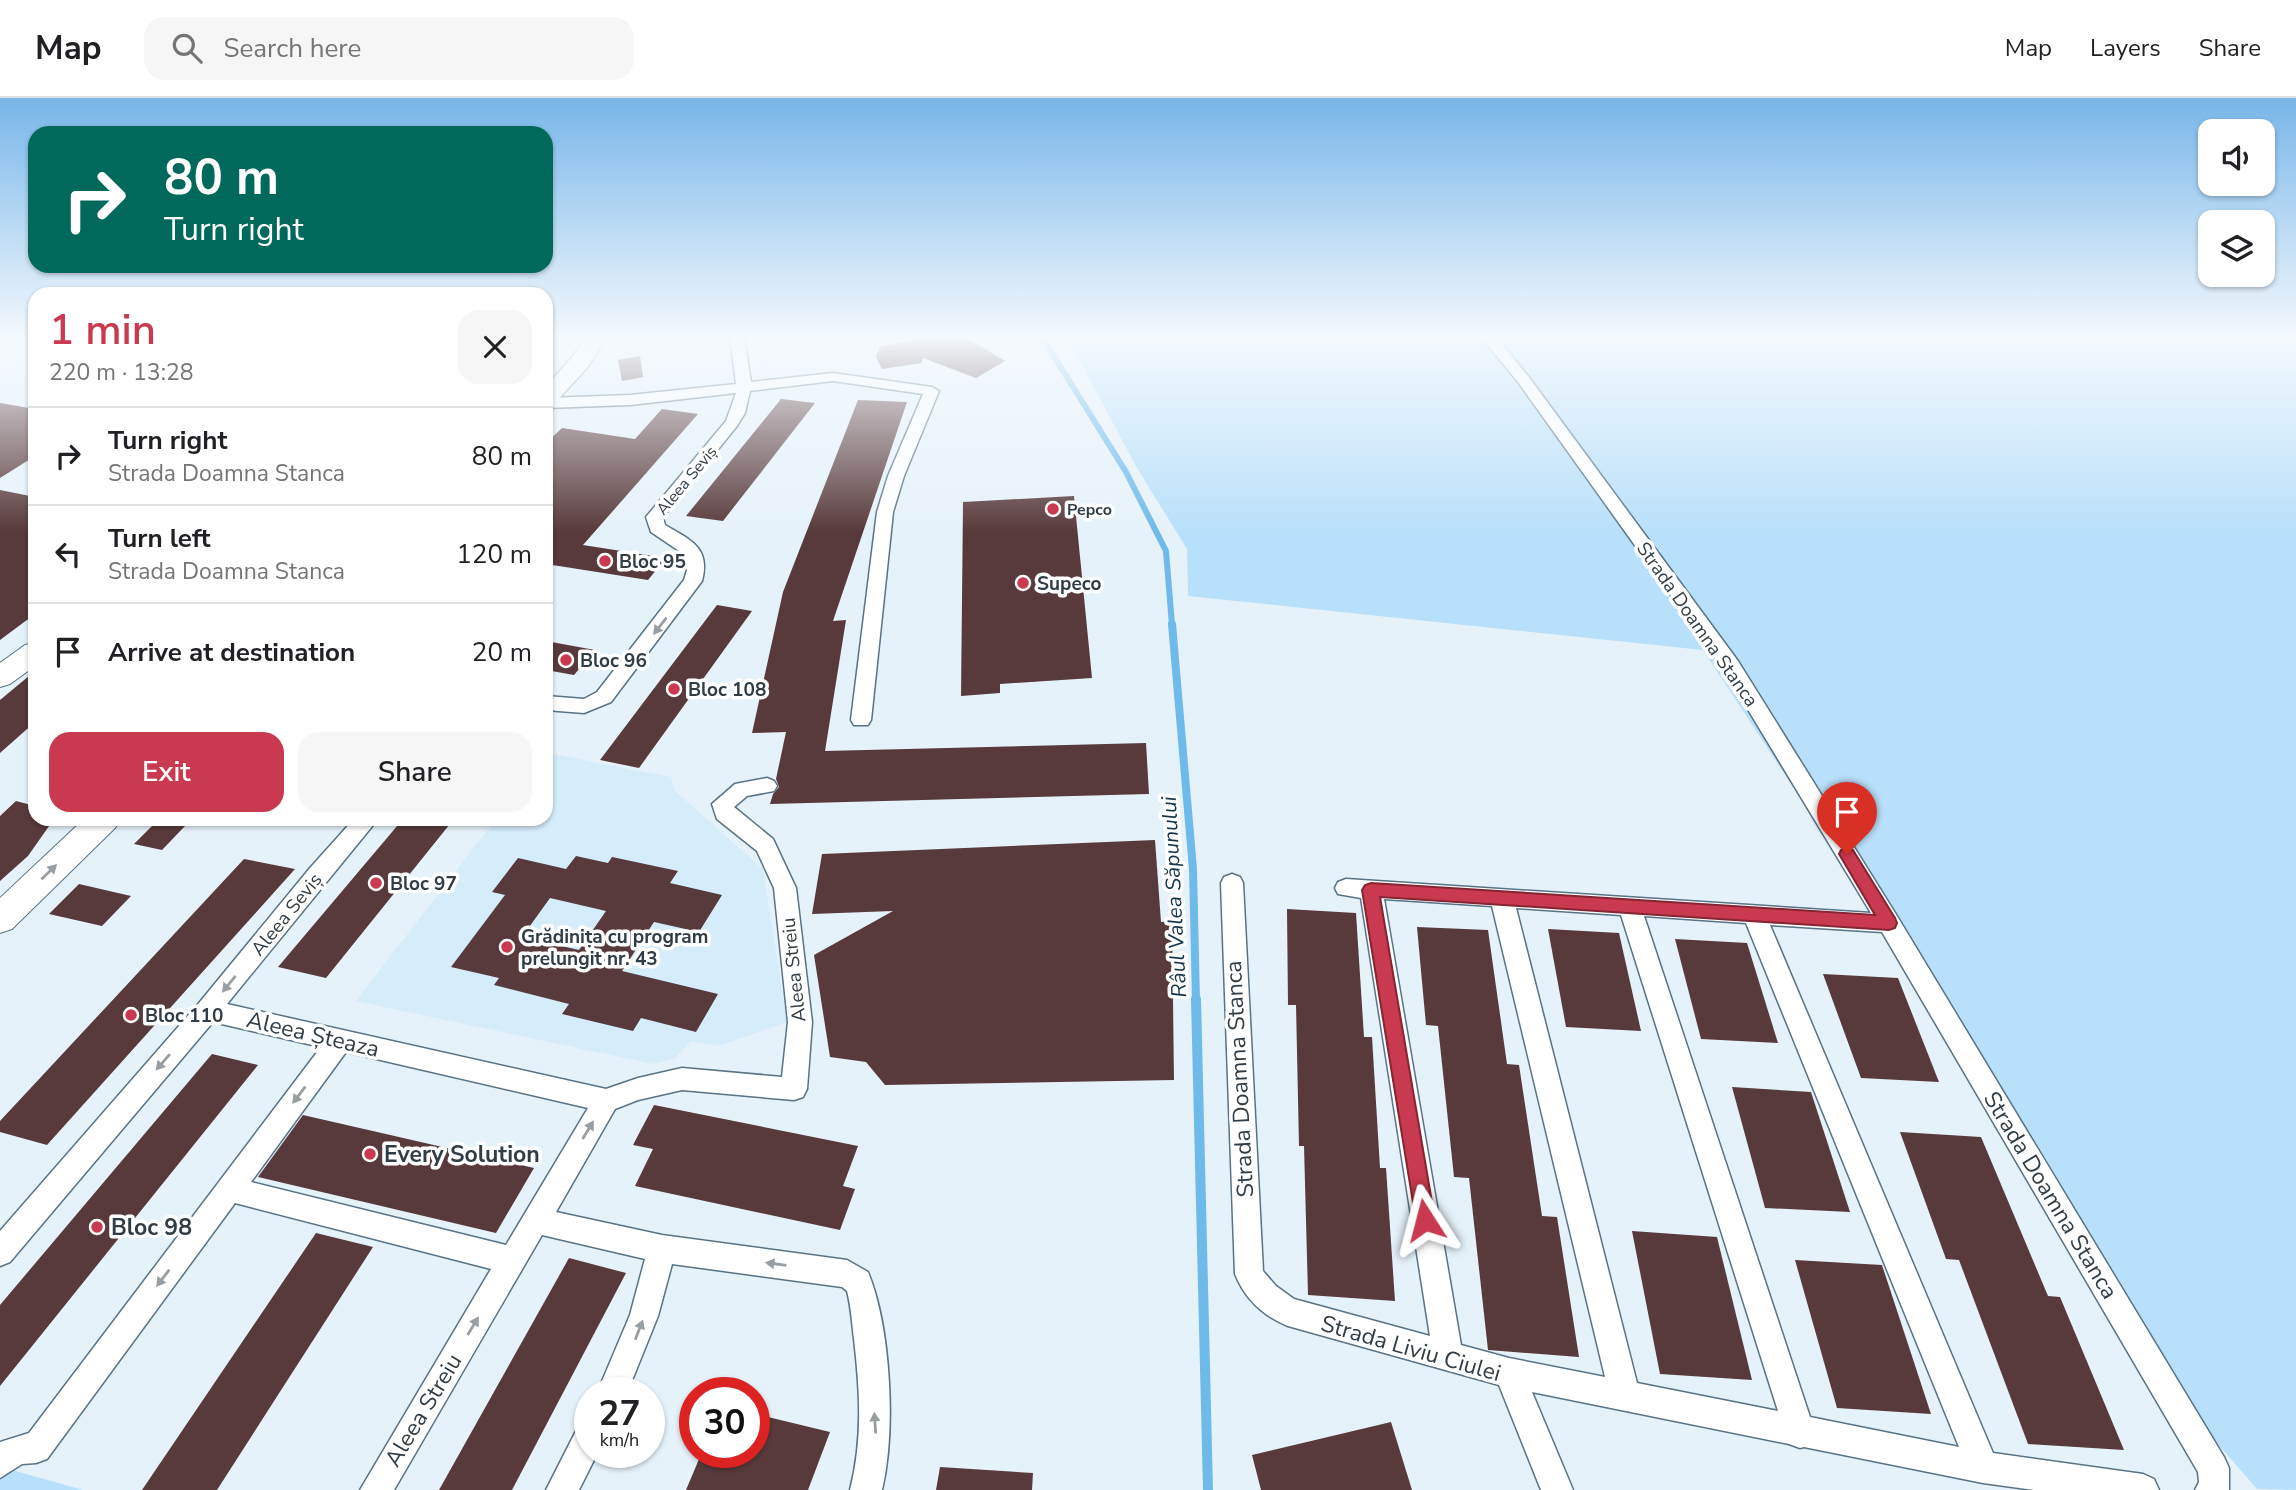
<!DOCTYPE html>
<html lang="en">
<head>
<meta charset="utf-8">
<style>
	body { margin:0; font-family:"Nunito Sans",sans-serif; background:#f6f6f6; color:#202124; height:100vh; display:flex; flex-direction:column; font-size:26px; white-space:nowrap }
	* { box-sizing:border-box; margin:0 }
	p { font-size:23px; color:#757577 }
	.icon { flex:none; width:38px; height:38px; fill:none; stroke:currentColor; stroke-width:2; stroke-linecap:round; stroke-linejoin:round }
	.map { position:relative; flex:1; overflow:hidden }
	.sheet { position:absolute; left:28px; top:189px; width:525px; height:539px; display:flex; flex-direction:column; background:#fff; border-radius:21px; box-shadow:0 2px 5px #0004 }
	.sheet>* { flex:none }
	.guide { position:absolute; left:28px; top:28px; width:525px; height:147px; border-radius:21px; box-shadow:0 2px 5px #0004; background:#00695c; color:#fff; overflow:hidden }
	.tools { position:absolute; left:2198px; top:21px; display:grid; gap:14px }
	.tools a { display:grid; place-items:center; width:77px; height:77px; border-radius:14px; background:#fff; box-shadow:0 2px 5px #0004; font-size:35px }
	.speed { position:absolute; left:574px; top:1279px; display:flex; gap:14px; font-size:35px; font-weight:700; text-align:center }
	.speed>* { display:grid; place-content:center; width:91px; height:91px; border-radius:50%; background:#fff; box-shadow:0 2px 5px #0004; line-height:1 }
	.speed small { font-size:18px; font-weight:400 }
	.speed .limit { border:10px solid #d22; background:#fff; color:#111 }
	.pin { position:absolute; display:grid; place-items:center; width:60px; height:60px; color:#fff; margin:-72px -30px; border-radius:50% 50% 50% 0; rotate:-45deg; box-shadow:0 0 7px #0007 }
	.pin .icon { rotate:45deg }
	.me { position:absolute; width:77px; margin:-38px; rotate:351deg; stroke-linejoin:round; filter:drop-shadow(0 0 5px #0008) }
	.turn { display:flex; align-items:center; gap:24px; height:147px; padding:0 21px; font-size:32px }
	.turn .icon { width:91px; height:91px; stroke-width:2.5 }
	.turn b { display:block; font-size:49px; line-height:60px }
	.round { display:grid; place-items:center; flex:none; width:74px; height:74px; border-radius:21px; background:#f6f6f6 }
	.headline { display:flex; align-items:center; justify-content:space-between; height:119px; padding:0 21px }
	h1 { font-size:42px; font-weight:600; line-height:52px; color:#c9394f }
	.action { display:flex; gap:14px; margin-top:auto; padding:14px 21px }
	.action a { flex:1; height:80px; border-radius:21px; background:#c9394f; color:#fff; font-size:28px; font-weight:600; line-height:80px; text-align:center }
	.action a+a { background:#f6f6f6; color:#202124 }
	ul { padding:0; list-style:none }
	li { display:flex; align-items:center; gap:21px; height:98px; padding:0 21px; border-top:2px solid #e0e0e0 }
	li div { flex:1 }
	li b { display:block; font-size:26px }
	li em { font-style:normal }
	header { display:flex; align-items:center; gap:42px; box-sizing:border-box; height:98px; padding:0 35px; background:#fff; border-bottom:2px solid #e0e0e0 }
	header strong { font-size:33px }
	nav { display:flex; gap:38px; margin-inline-start:auto; font-size:24px }
	.search { width:490px; height:63px; background:#f6f6f6; display:flex; align-items:center; gap:18px; box-sizing:border-box; padding:0 24px; border-radius:21px; color:#757577; font-size:26px }
	.map>svg:first-child { display:block }
</style>
</head>
<body>
<header>
<strong>Map</strong>
<div class="search"><svg class="icon" aria-label="search" viewBox="0 0 24 24"><circle cx="10" cy="10" r="6"/><path d="M15 15l6 6"/></svg>Search here</div>
<nav><a>Map</a><a>Layers</a><a>Share</a></nav>
</header>
<div class="map">
<svg width="2296" height="1392" viewBox="0 0 2296 1392">
	<rect width="100%" height="100%" fill="#e6f2fa"/>
	<!-- built -->
	<path fill="#d5ecfb" d="M547,655l124,24 3,13 89,79 24,153 -69,24 -27,-5 -17,18 -21,5 -297,-63 140,-182h50z"/>
	<!-- green -->
	<g fill="#b9e0fa">
		<path d="M1067,239h1229v1153l-39,-1 -63,-72 -305,-494 -102,-145 -84,-128 -515,-54 -1,-47 -50,-81z"/>
		<path d="M5,1370l78,22h-83v-15z"/>
	</g>
	<g fill="none" stroke-linecap="round" stroke-linejoin="round">
		<!-- stream-far2 -->
		<path stroke="#6ebaea" stroke-width="6" d="M1042,239l84,135 40,79 6,74"/>
		<!-- stream-far1 -->
		<path stroke="#6ebaea" stroke-width="8" d="M1172,526l21,245 3,132"/>
		<!-- stream -->
		<path stroke="#6ebaea" stroke-width="10" d="M1196,901l12,491"/>
	</g>
	<!-- building -->
	<g fill="#583a3c" fill-rule="evenodd">
		<path d="M925,239h40l40,24 -29,17 -53,-20 -2,5 -39,6 -6,-12 4,-10z"/>
		<path d="M640,258l3,21 -21,4 -4,-21z"/>
		<path d="M781,301l34,4 -92,118 -37,-5z"/>
		<path d="M858,302l49,2 -74,219 13,-1 -21,131 321,-8 3,51 -379,10 3,-10 6,-7 -3,-8 10,-47 -34,1 31,-141z"/>
		<path d="M0,305l35,6v47l-35,22z"/>
		<path d="M662,311l36,5 -115,131 83,13 -18,22 -102,-16v-121l16,-15 73,11z"/>
		<path d="M0,392l35,7v117l-35,26z"/>
		<path d="M1074,398l18,182 -92,6v9l-39,3 2,-194z"/>
		<path d="M717,507l35,6 -113,157 -39,-8z"/>
		<path d="M546,543l49,9 -21,25 -28,-5z"/>
		<path d="M35,573v51l-35,31v-53z"/>
		<path d="M16,703l19,5v13h19l-26,37 -28,25v-65z"/>
		<path d="M403,721h51l-128,159 -48,-11z"/>
		<path d="M158,722l28,5 -24,25 -28,-6z"/>
		<path d="M1155,742l6,82 11,-1 2,159 -289,5 -19,-23 -36,-5 -16,-102 79,-44 -81,3 10,-60z"/>
		<path d="M576,758l32,7 4,-6 66,14 -8,12 52,12 -23,37 -45,-10 -32,49 96,23 -22,38 -55,-14 -8,13 -71,-17 7,-10 -75,-19 5,-7 -48,-11 54,-72 -13,-3 26,-34 48,11zM550,800l56,13 -27,39 -57,-13z"/>
		<path d="M244,761l51,10 -248,276 -47,-13v-11z"/>
		<path d="M79,786l52,12 -29,30 -53,-12z"/>
		<path d="M1287,811l69,4 8,124h8l8,131h6l9,133 -87,-6 -4,-149h-5l-3,-141h-8z"/>
		<path d="M1417,829l71,3 19,134 12,1 23,151 15,1 22,140 -91,-7 -19,-172 -15,-1 -16,-151 -12,-1z"/>
		<path d="M1548,831l71,4 22,98 -75,-4z"/>
		<path d="M1675,841l72,4 31,100 -77,-4z"/>
		<path d="M1823,876l75,4 41,104 -78,-4z"/>
		<path d="M212,956l46,11 -258,321v-81z"/>
		<path d="M1732,989l79,5 39,120 -85,-4z"/>
		<path d="M654,1007l204,41 -15,40 12,3 -15,41 -205,-44 18,-37 -20,-4z"/>
		<path d="M303,1017l231,53 -38,65 -238,-56z"/>
		<path d="M1900,1034l81,5 67,159 12,1 64,153 -96,-6 -69,-184 -13,-1z"/>
		<path d="M1632,1133l85,6 35,143 -92,-6z"/>
		<path d="M316,1135l57,14 -156,243h-75z"/>
		<path d="M569,1160l57,15 -114,217h-73z"/>
		<path d="M1795,1162l87,5 49,149 -94,-6z"/>
		<path d="M768,1319l62,15 -22,58h-122l16,-38h52v-15l5,1z"/>
		<path d="M1391,1324l21,68h-151l-9,-35z"/>
		<path d="M940,1369l93,6 -1,17h-96z"/>
	</g>
	<g fill="none" stroke-linecap="round" stroke-linejoin="round">
		<defs>
			<g id="street">
				<path d="M730,239h14l7,45 82,-9 99,14 7,4 -35,85 -11,36 -22,208 -3,5h-14l-3,-5 26,-208 11,-36 35,-82 -90,-13 -83,10 -5,22 -8,13 -74,91 2,8c25,15 46,22 37,56l-91,121 -27,11 -38,-3v-14l38,3 13,-7 87,-112 3,-10 -2,-15 -34,-23 -5,-15 80,-96 10,-28 -106,12 -84,3v-10l84,-3 106,-11z"/>
				<path d="M1481,239h15l32,39 210,285 159,255 327,541 5,11v22h-34l4,-8 -1,-10 -316,-540 -112,-7 223,528 150,21 11,5 5,11h-125l-51,-7 -179,-36 -4,1 -11,-4 -257,-52 41,98h-32l-42,-105 -211,-59c-25,-10 -43,-27 -53,-52l-14,-391 3,-6 8,-3 8,3 3,6 20,388 13,15 18,13 136,37 -69,-438 -23,-4 -3,-6 3,-6 8,-3 525,34 -147,-243 -206,-288zM1384,801l108,7 113,471 -96,-19 -48,-13zM1516,810l105,7 157,496 -141,-28zM1644,818l102,7 213,524 -149,-30z"/>
				<path d="M767,680l7,3 3,5 -3,5 -27,5 -13,11 39,32 23,49 16,134 -5,67 -4,8 -9,3 -112,-10 -44,10 -23,9 -59,103 106,23 185,25 21,12c23,56 28,159 14,218h-32c13,-51 10,-99 4,-151 -2,-16 -3,-33 -7,-48l-5,-4 -170,-23 -14,52 -31,77h-30l33,-78 15,-56 -103,-24 -148,255h-34l131,-221 -256,-66 -188,256 -11,4 -14,1 -22,14v-36l29,-9 292,-386 -108,-25 -203,240 -10,4v-35l199,-228 111,-135 44,-49h24l-151,185 379,85 32,-11 44,-10 100,9 6,-55 -14,-134 -17,-37 -40,-32 -5,-15 23,-20zM346,954l242,56 -82,137 -255,-63z"/>
				<path d="M590,1323v31h8l-19,38h-33l33,-65z"/>
			</g>
			<g id="secondary">
				<path d="M586,239h21l-19,30 -34,37 -8,2v-20l26,-29z"/>
				<path d="M35,545v23l-25,18 -10,3v-24l25,-18z"/>
				<path d="M84,721h36l-5,9 -103,101 -12,4v-35z"/>
			</g>
		</defs>
		<!-- street casing -->
		<use href="#street" stroke="#587385" stroke-width="3"/>
		<!-- secondary casing -->
		<use href="#secondary" stroke="#587385" stroke-width="2"/>
		<!-- street -->
		<use href="#street" fill="#fff" fill-rule="evenodd"/>
		<!-- secondary -->
		<use href="#secondary" fill="#fff" fill-rule="evenodd"/>
	</g>
	<!-- one-way arrows -->
	<defs><path id="oneway-solid" d="M-6-.8H1V-3.2L6.5 0L1 3.2V.8H-6Z" transform="scale(1.75)"/></defs>
	<g fill="#989ea2">
		<use href="#oneway-solid" transform="translate(660 528) rotate(128)"/>
		<use href="#oneway-solid" transform="translate(49 774) rotate(-44)"/>
		<use href="#oneway-solid" transform="translate(229 886) rotate(129)"/>
		<use href="#oneway-solid" transform="translate(163 964) rotate(131)"/>
		<use href="#oneway-solid" transform="translate(299 997) rotate(127)"/>
		<use href="#oneway-solid" transform="translate(588 1032) rotate(-59)"/>
		<use href="#oneway-solid" transform="translate(776 1166) rotate(-172)"/>
		<use href="#oneway-solid" transform="translate(163 1180) rotate(127)"/>
		<use href="#oneway-solid" transform="translate(473 1228) rotate(-59)"/>
		<use href="#oneway-solid" transform="translate(639 1232) rotate(-69)"/>
		<use href="#oneway-solid" transform="translate(875 1325) rotate(-94)"/>
	</g>
	<!-- sky -->
	<linearGradient id="sky" x2="0" y2="1"><stop stop-color="#77b6e9"/><stop offset="0.55" stop-color="#f4f9fd"/><stop offset="1" stop-color="#f4f9fd" stop-opacity="0"/></linearGradient>
	<rect width="2296" height="434" fill="url(#sky)"/>
	<!-- route -->
	<path fill="#c9394f" stroke="#832533" stroke-width="2" d="M1847,750l6,2 42,68 2,5 -2,5 -6,2 -509,-33 55,323 -3,7 -7,3 -8,-3 -55,-337 3,-5 6,-2 504,32 -36,-61 2,-4z"/>
	<!-- markers -->
	<g fill="#c9394f" stroke="#fff" stroke-width="2.5">
		<circle cx="1053" cy="411" r="7"/>
		<circle cx="605" cy="463" r="7"/>
		<circle cx="1023" cy="485" r="7"/>
		<circle cx="566" cy="562" r="7"/>
		<circle cx="674" cy="591" r="7"/>
		<circle cx="376" cy="785" r="7"/>
		<circle cx="507" cy="849" r="7"/>
		<circle cx="131" cy="917" r="7"/>
		<circle cx="370" cy="1056" r="7"/>
		<circle cx="97" cy="1129" r="7"/>
	</g>
	<g text-anchor="middle" stroke-width="7" stroke-linejoin="round" paint-order="stroke">
		<!-- far-street labels -->
		<g font-size="16" fill="#313d46" stroke="#fff">
			<text transform="translate(686 382) rotate(-50)" y="6">Aleea Seviș</text>
		</g>
		<!-- far-poi labels -->
		<g font-size="16" font-weight="bold" fill="#313d46" stroke="#fff" text-anchor="start">
			<text x="1067" y="417">Pepco</text>
		</g>
		<!-- poi labels -->
		<g font-size="19" font-weight="bold" fill="#313d46" stroke="#fff" text-anchor="start">
			<text x="619" y="470">Bloc 95</text>
			<text x="1037" y="492">Supeco</text>
			<text x="580" y="569">Bloc 96</text>
			<text x="688" y="598">Bloc 108</text>
			<text x="390" y="792">Bloc 97</text>
			<text x="521" y="845">Grădinița cu program<tspan x="521" dy="22">prelungit nr. 43</tspan></text>
			<text x="145" y="924">Bloc 110</text>
		</g>
		<!-- street labels -->
		<g font-size="19" fill="#313d46" stroke="#fff">
			<text transform="translate(1698 526) rotate(55)" y="7">Strada Doamna Stanca</text>
			<text transform="translate(286 816) rotate(-51)" y="7">Aleea Seviș</text>
			<text transform="translate(793 872) rotate(-96)" y="7">Aleea Streiu</text>
		</g>
		<!-- water labels -->
		<g font-size="21" font-style="italic" fill="#133549" stroke="#fff">
			<text transform="translate(1174 799) rotate(-93)" y="7">Râul Valea Săpunului</text>
		</g>
		<!-- near-street labels -->
		<g font-size="23" fill="#313d46" stroke="#fff">
			<text transform="translate(313 936) rotate(13)" y="8">Aleea Șteaza</text>
			<text transform="translate(1239 981) rotate(-93)" y="8">Strada Doamna Stanca</text>
			<text transform="translate(2051 1097) rotate(59)" y="8">Strada Doamna Stanca</text>
			<text transform="translate(1411 1250) rotate(16)" y="8">Strada Liviu Ciulei</text>
			<text transform="translate(423 1312) rotate(-59)" y="8">Aleea Streiu</text>
		</g>
		<!-- near-poi labels -->
		<g font-size="23" font-weight="bold" fill="#313d46" stroke="#fff" text-anchor="start">
			<text x="384" y="1064">Every Solution</text>
			<text x="111" y="1137">Bloc 98</text>
		</g>
	</g>
</svg>
<div class="tools">
<a><svg class="icon" aria-label="sound" viewBox="0 0 24 24"><path d="M4 9h4l5-4v14l-5-4H4zM17 9q2 3 0 6"/></svg></a>
<a><svg class="icon" aria-label="layers" viewBox="0 0 24 24"><path d="M12 4l9 5-9 5-9-5zM3 14l9 5 9-5"/></svg></a>
</div>
<div class="speed"><div>27<small>km/h</small></div><div class="limit">30</div></div>
<div class="pin" style="left:1847px;top:756px;background:#d93025"><svg class="icon" aria-label="arrive" viewBox="0 0 24 24"><path d="M6 21V4h12l-3 4 3 4H6"/></svg></div>
<svg class="me" style="left:1425px;top:1122px" viewBox="-20 -20 40 40"><path d="M0-17L14 15 0 8-14 15z" fill="#c9394f" stroke="#fff" stroke-width="4"/></svg>
<div class="guide">
<div class="turn"><svg class="icon" aria-label="right" viewBox="0 0 24 24"><path d="M7 20v-9h11M14 6l5 5-5 5"/></svg><div><b>80 m</b>Turn right</div></div>
</div>
<section class="sheet">
<div class="headline"><div><h1>1 min</h1><p>220 m · 13:28</p></div><a class="round"><svg class="icon" aria-label="close" viewBox="0 0 24 24"><path d="M6 6l12 12M18 6L6 18"/></svg></a></div>
<ul>
<li><svg class="icon" aria-label="right" viewBox="0 0 24 24"><path d="M7 20v-9h11M14 6l5 5-5 5"/></svg><div><b>Turn right</b><p>Strada Doamna Stanca</p></div><em>80 m</em></li>
<li><svg class="icon" aria-label="left" viewBox="0 0 24 24"><path d="M17 20v-9H6M10 6l-5 5 5 5"/></svg><div><b>Turn left</b><p>Strada Doamna Stanca</p></div><em>120 m</em></li>
<li><svg class="icon" aria-label="arrive" viewBox="0 0 24 24"><path d="M6 21V4h12l-3 4 3 4H6"/></svg><div><b>Arrive at destination</b></div><em>20 m</em></li>
</ul>
<div class="action"><a>Exit</a><a>Share</a></div>
</section>
</div>
</body>
</html>
